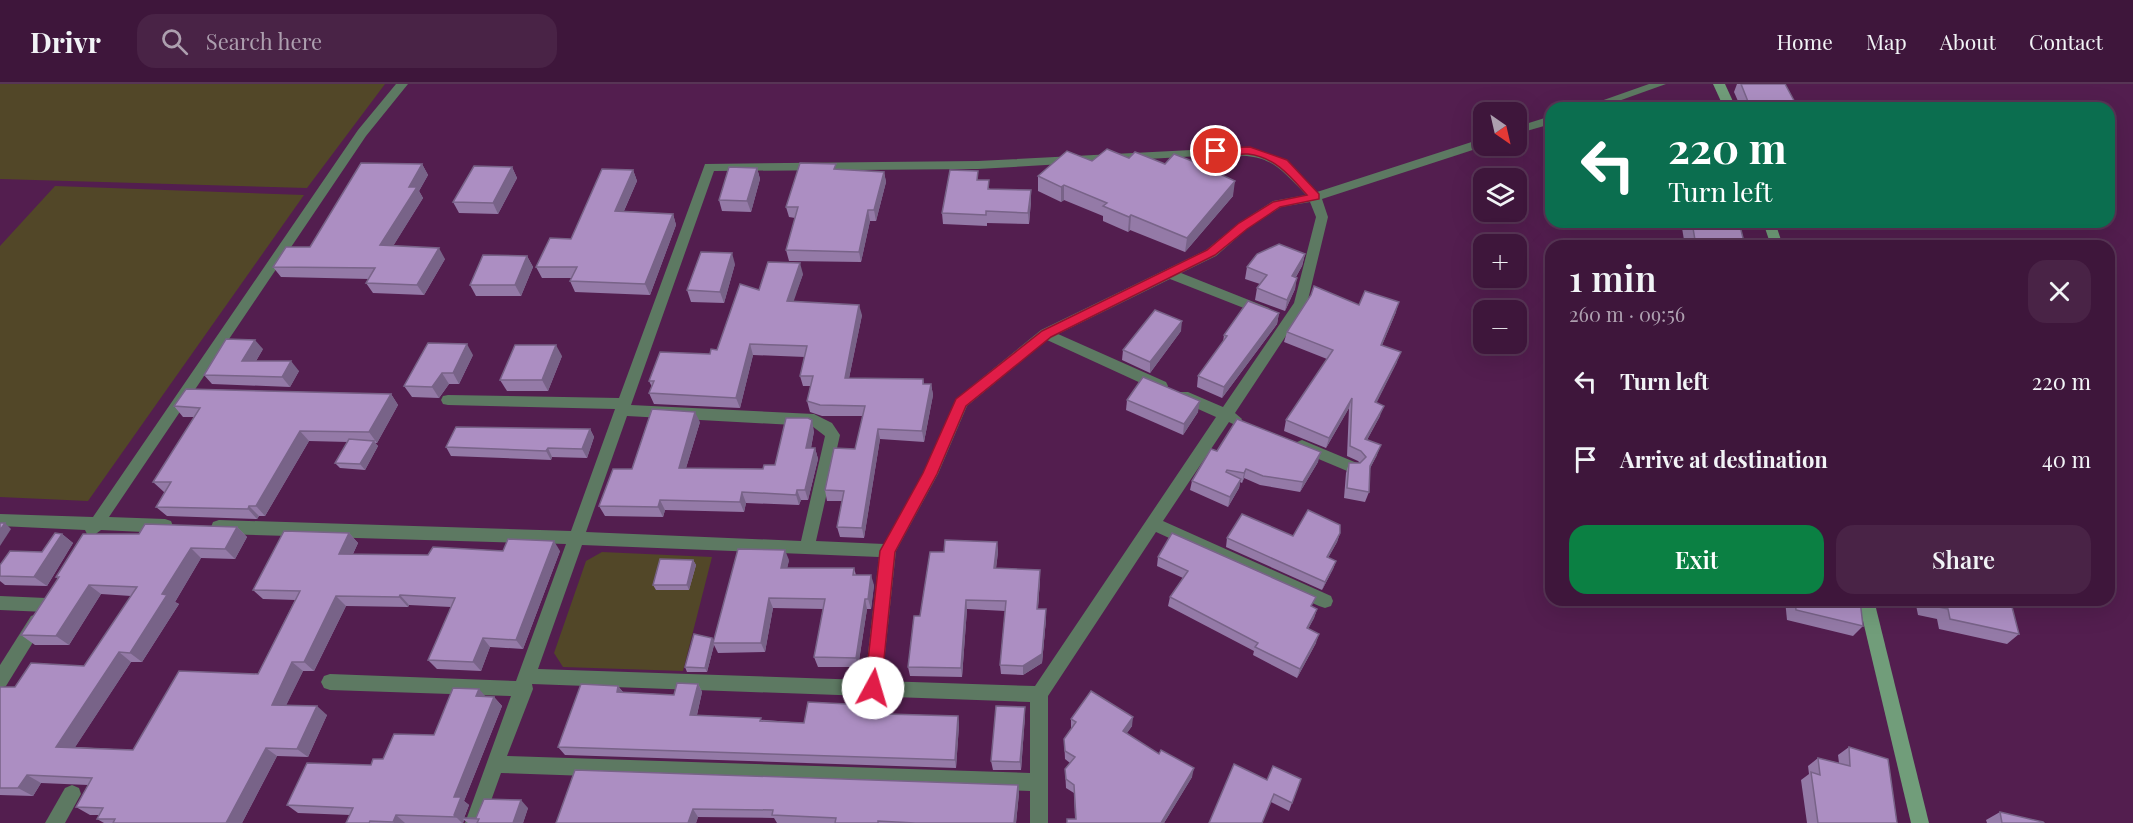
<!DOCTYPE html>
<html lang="en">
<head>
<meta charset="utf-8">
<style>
	body { margin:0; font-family:"Playfair Display",serif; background:#492346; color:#f1f3f6; height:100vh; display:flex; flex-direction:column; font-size:22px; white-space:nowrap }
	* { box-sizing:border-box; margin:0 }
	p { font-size:20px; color:#ad9faf }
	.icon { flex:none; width:33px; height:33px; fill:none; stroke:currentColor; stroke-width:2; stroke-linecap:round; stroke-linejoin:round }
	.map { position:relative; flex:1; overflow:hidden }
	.details { position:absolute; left:1545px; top:156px; width:570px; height:366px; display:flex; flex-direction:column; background:#3e163b; border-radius:18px; box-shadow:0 6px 24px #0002,0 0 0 2px #573555 }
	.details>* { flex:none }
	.guide { position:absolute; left:1545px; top:18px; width:570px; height:126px; border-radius:18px; box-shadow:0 6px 24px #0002,0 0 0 2px #573555; background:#0b6e4f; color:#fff; overflow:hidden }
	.needle { width:39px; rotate:146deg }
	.fabs { position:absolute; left:1473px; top:18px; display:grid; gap:12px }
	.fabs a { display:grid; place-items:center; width:54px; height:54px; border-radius:12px; background:#3e163b; box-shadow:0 6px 24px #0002,0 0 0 2px #573555; font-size:30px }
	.pin { position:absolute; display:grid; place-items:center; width:51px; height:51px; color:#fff; margin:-26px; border:3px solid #fff; border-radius:50%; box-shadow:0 2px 6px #0007 }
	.me { position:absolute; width:66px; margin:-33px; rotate:6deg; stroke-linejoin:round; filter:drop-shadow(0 0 4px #0008) }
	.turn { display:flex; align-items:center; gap:21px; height:126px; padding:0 24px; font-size:27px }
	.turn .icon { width:78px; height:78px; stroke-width:2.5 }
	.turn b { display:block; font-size:42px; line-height:51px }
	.round { display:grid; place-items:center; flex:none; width:63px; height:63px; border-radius:18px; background:#492346 }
	.headline { display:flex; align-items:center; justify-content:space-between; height:102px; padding:0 24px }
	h1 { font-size:36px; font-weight:600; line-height:45px }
	.action { display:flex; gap:12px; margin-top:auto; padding:12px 24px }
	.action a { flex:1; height:69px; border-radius:18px; background:#0b8043; color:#fff; font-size:24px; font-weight:600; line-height:69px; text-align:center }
	.action a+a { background:#492346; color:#f1f3f6 }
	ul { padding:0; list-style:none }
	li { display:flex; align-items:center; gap:18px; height:78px; padding:0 24px }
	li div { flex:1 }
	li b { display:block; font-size:22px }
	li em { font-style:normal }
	header { display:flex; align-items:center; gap:36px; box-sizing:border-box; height:84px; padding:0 30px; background:#3e163b; border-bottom:2px solid #573555 }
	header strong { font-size:28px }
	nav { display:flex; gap:33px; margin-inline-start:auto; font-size:21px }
	.search { width:420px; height:54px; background:#492346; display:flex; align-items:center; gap:15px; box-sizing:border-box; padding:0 21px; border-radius:18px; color:#ad9faf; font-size:22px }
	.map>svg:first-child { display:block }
</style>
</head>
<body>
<header>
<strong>Drivr</strong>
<div class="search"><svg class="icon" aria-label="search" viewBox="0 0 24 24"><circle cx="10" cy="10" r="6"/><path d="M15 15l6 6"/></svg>Search here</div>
<nav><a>Home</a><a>Map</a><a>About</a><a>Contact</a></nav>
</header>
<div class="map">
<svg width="2133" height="739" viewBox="0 0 2133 739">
	<rect width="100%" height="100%" fill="#531e4f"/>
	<!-- green -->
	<g fill="#524728">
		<path d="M0,0h385l-78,104 -307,-9z"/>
		<path d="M55,102l249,9 -216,306 -88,-4v-251z"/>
		<path d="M602,468l110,5 -29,114 -120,-4 -9,-14 32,-92z"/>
	</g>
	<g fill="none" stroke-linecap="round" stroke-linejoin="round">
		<!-- street -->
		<g fill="#5d7962" fill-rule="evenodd">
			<path d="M396,0h12l-42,52 -257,381 56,2 6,2 2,5 -2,5 -6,2 -64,-3 -8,6 -6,-2 -2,-4 -85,-4v-12l93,3 265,-387z"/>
			<path d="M1649,0h17l-67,24h-18z"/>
			<path d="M1551,32v8l-35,10v-7z"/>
			<path d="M1484,54v8h1l-163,53 6,18 -21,87 -72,109 7,6 -2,4 -5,2 -6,-3 -66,99 168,75 2,5 -2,5 -6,2 -6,-2 -163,-74 -108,164v127h-18v-32l-529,-18 -18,50h-18l46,-127 -181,-6 -6,-2 -3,-6 3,-6 6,-2 186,7 50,-137 -347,-10 -6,-2 -2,-5 2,-5 6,-2 352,11 44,-122 -167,-4 -5,-1 -2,-4 2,-4 5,-1 171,3 86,-234 273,-3 272,-14 37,13 30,32zM1216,71c51,0 55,3 90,40l-33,6 -34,22 -33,27 -165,80 -85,69 -33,74 -39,71 -68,-3 24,-106 -8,-12 -18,-9 -183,-9 83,-234 264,-2zM1310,118l6,15 -22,86 -71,104 -35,-15h-10l-2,4 2,4 38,17 -181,269 -153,-5 14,-130 42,-77 29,-68 80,-66 109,50h10l2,-4 -2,-4 -108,-48 112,-55 89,35h10l2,-3 -2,-3 -88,-35 35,-17 31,-27 34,-22zM627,332l185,10 13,10 -24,105 -215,-9zM582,461l297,12 -14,123 -327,-11zM532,600l498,18v71l-523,-17 26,-67z"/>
			<path d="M1302,356l55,23 3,4 -3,4 -5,2 -55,-23 -2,-4 2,-4z"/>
			<path d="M0,512l46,2 6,2 2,5 -2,5 -6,2 -46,-2z"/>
			<path d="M37,530l6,2 2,5 -2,5 -37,60 -6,2v-23l31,-49z"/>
			<path d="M72,701l7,3 2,6 -16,29h-20l20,-35z"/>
		</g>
		<!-- secondary -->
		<g fill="#719d7a" fill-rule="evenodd">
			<path d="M1713,0h12l11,24h-12z"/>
			<path d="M1763,138h12l8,24h-12z"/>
			<path d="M1858,516h16l55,223h-18z"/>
		</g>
	</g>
	<!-- wall -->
	<g fill="#947aa7">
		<path d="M1737,0h48l13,24h-57l-7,-16z"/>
		<path d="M1129,74l36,6 45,4v2l23,26 -48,56 -55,-22 -2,2 -25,-11v-5l-39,-16 -3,2 -23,-11v-15l54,-15z"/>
		<path d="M422,80l6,11 -9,16 4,7 -30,48 52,13 -21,36 -51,-2 -7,-10 3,-4 -88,-2 -8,-10 37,-20z"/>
		<path d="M512,83l5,11 -19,36 -39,-1 -6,-11z"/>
		<path d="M757,84l3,11 -9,33 -29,-1 -3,-11z"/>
		<path d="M633,86l4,11 -13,30 49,3 3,11 -26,70 -75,-3 -5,-11 2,-3h-30l-6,-11 35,-28z"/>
		<path d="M837,86l47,2 2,10 -10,39h-6l-9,41 -72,-1 -3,-11 9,-32 -6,-1 -3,-10z"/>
		<path d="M979,96l11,9 41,12 -2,23 -42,-1v3l-44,-2 -1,-11z"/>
		<path d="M1681,138h58l6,24h-60z"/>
		<path d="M1305,170l-3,12 -6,11 -1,12 -10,22 -30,-11 2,-12 3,-4 -15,-5 2,-12z"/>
		<path d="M527,172l6,11 -12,29h-45l-6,-11z"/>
		<path d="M735,180l-11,39 -33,-1 -4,-12z"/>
		<path d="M803,190l-10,27 69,14 -13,63 74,1 1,5h7l2,11 -9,47 -44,-3 -16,99 -24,-1 -3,-10 5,-26h-15l-2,-11 30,-41 8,-33h-41l-12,-4 -3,-11 4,-15h-8l-3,-10 5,-19 -52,-2 -13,53 -86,-4 -5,-11 3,-6 -3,-6 61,-27 7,-4 42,-60z"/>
		<path d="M1359,221l37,7 -14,33 15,17 -21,41 4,13 -13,24 10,15 -8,15v22l-4,10 -21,-4 2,-25 3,-10h11l-2,-2 -11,-5 2,-48 -23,40 -42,-17 2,-11 41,-61 -43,-17 3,-10z"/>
		<path d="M1279,229l-2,11 -55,74 -25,-11 1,-11 25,-34 1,-7z"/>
		<path d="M1181,247l-31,42 -28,-13 1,-10z"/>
		<path d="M263,265l-7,12 43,10 -9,16 -78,-3 -8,-9z"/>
		<path d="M473,271l-14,29h-10l-10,14 -27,-1 -8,-11z"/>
		<path d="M562,272l-14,35h-41l-7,-11z"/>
		<path d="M391,310l7,11 -21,38h-2l3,3 -13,24 -25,-2 -5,-5 13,-21 -39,-1 -44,75h-6l-2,3 -90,-3 -11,-9 9,-15h-1l-11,-10 41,-65h-11l-9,-11z"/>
		<path d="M1127,316l71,12 -15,23 -57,-25z"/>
		<path d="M700,338l-14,46 77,1 12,-4 39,-34 -3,17h4l3,11 -10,41h-7l-2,5 -53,-2 -2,9 -79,-2 -2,7 -58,-1 -6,-10 33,-37z"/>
		<path d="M590,345l4,8 -7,21 -35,-1 -1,3 -100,-4 -5,-9z"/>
		<path d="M1217,367l101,11 -18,30 -40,-7 -16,-7 -2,5 -2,-1 -1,6 -11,19 -38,-17 2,-9z"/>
		<path d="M237,443l10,10 -12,22 -34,-1 -26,44 4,2 -37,58h-11l-56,85 58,3 125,-76 37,-74 -32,-1 -10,-9 96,-57 9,10 -5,11 75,1 75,-4h57l-37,98 -33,-2 -9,24 -44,-2 -9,-9 23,-53 -42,-2 -1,2 -62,-1 -32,65h-11l-17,34 41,10 -19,42 -31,-1 -35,67h-138l-7,-4 2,-4h-9l-14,-8 12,-22 -47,-2 -8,13 -33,-1v-108h15l69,-21 47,-70 -30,-2 -32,51h-34l-14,-10 37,-56 -2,-2 83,-43z"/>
		<path d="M1340,449l-3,9 -9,16 8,3 -3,8 -11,21 -96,-43 1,-9z"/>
		<path d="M62,450l11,9 -26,43 -42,-1 -5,-4v-16l42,-13z"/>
		<path d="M997,458l1,10 -2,16 44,2v9l-2,30h8v10l-4,44 -19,12 -22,-1 -1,-9 5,-54 -38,-2 -5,68 -52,-1 -2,-9 12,-51 24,-64z"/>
		<path d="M1158,473l159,52 -3,9 -6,11 8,14 -19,35 -44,-23 1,-4 -86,-45 2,-9 13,-19 -26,-12z"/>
		<path d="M693,476l3,5 -7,25h-33l-3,-5z"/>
		<path d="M789,476l-2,8h67l2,7 18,10 -3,24h-4l-9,58h-40l-4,-10 9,-48 -50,-1 -8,44 -47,1 -4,-8 -7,27h-20l-2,-5 27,-29 2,3z"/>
		<path d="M1785,516h75l3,26 -10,10 -66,-16z"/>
		<path d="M1915,516h79l1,4 24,30 -12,10 -68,-15 -2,-10 -19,-4z"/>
		<path d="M698,600l4,8 -5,23 107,8 63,-18h24l-1,9 68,2 1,9 -3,43 -391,-13 -7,-8 60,-61 5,6 51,3z"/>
		<path d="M486,613h8l8,9 -38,95 5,4 -5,13h12l52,-10 -5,15h-55l-4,-3 -1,3h-117l4,-8 -52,-2 -11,-8 147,-70z"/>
		<path d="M1025,632l-4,54h-28l-2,-9z"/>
		<path d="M1071,635l61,7 -6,8 66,43 -28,46h-97l8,-4 -1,-26 -8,-5 -1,-19 5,-6 -5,-4 -1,-20 8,-11h-1z"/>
		<path d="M1849,663l48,76h-90l-6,-43 8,-6 -1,-8 10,-8 21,5 -1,-8z"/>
		<path d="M575,686l443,15 1,8 -3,30h-239l-3,-5 -76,-1 -2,6h-140z"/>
		<path d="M1301,695l-12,32 -18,-9 -4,-22z"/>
		<path d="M2000,728l44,11h-57l-1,-3z"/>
	</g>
	<!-- shaded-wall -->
	<g fill="#786388">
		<path d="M422,80l6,11 -9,16 4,7 -36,58 -7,-11 29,-58z"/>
		<path d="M512,83l5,11 -19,36 -5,-11z"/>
		<path d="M757,84l3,11 -9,33 -4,-11z"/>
		<path d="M633,86l4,11 -18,41 -4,-11z"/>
		<path d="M884,88l2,10 -10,39 -2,-11z"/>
		<path d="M1235,97l-2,15 -48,56 2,-14z"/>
		<path d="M1064,101v15l-3,2v-15z"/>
		<path d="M1031,106v11l-2,23 -1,-11z"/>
		<path d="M868,126l2,11 -9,41 -2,-10z"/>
		<path d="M673,130l3,11 -26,70 -5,-11z"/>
		<path d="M1131,131l-1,15 -2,2 1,-15z"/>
		<path d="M439,164l6,11 -21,36 -7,-10z"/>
		<path d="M732,169l3,11 -11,39 -4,-11z"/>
		<path d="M1305,170l-3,12 -12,21 2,-11z"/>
		<path d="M527,172l6,11 -12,29 -6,-11z"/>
		<path d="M800,179l3,11 -13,38 -3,-11z"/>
		<path d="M1297,194l-2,11 -10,22 2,-11z"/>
		<path d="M1399,218l-3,10 -18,43 3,-10z"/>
		<path d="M859,221l3,10 -15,73 -2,-10z"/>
		<path d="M1279,229l-2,11 -55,74 2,-11z"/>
		<path d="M1182,237l-1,10 -31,42v-11z"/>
		<path d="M255,256l8,9 -13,22 -8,-10z"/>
		<path d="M467,260l6,11 -14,29 -6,-11z"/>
		<path d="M750,260l3,11 -13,53 -4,-10z"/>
		<path d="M556,261l6,11 -14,35 -6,-11z"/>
		<path d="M1401,268l-4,10 -25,50 3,-10z"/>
		<path d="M291,277l8,10 -9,16 -8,-10z"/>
		<path d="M442,289l7,11 -10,14 -7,-11z"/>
		<path d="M931,300l2,11 -9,47 -2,-11z"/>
		<path d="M391,310l7,11 -21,38 -8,-11z"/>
		<path d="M1352,314l-3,10 -23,40 3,-10z"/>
		<path d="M1200,317l-2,11 -15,23 1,-11z"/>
		<path d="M1384,322l-4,10 -18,33 3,-10z"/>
		<path d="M695,328l5,10 -17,56 -4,-10z"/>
		<path d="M812,336l2,11 -5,28 -3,-11z"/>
		<path d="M590,345l4,8 -7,21 -5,-9z"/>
		<path d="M878,345l2,10 -16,99 -2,-10z"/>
		<path d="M300,347l9,10 -44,75 -9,-10z"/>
		<path d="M374,357l4,5 -13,24 -5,-6z"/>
		<path d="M1381,361l-4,10 -11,21 4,-10z"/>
		<path d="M548,364l4,9 -1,3 -5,-9z"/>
		<path d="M815,364l3,11 -10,41 -3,-10z"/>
		<path d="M1321,368l-3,10 -18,30 3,-10z"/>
		<path d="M1246,385l-2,9 -2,5 2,-10z"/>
		<path d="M1241,395l-2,9 -11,19 2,-10z"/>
		<path d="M797,406l4,10 -2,5 -3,-10z"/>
		<path d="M742,408l4,11 -2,9 -4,-10z"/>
		<path d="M660,416l5,10 -2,7 -5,-10z"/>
		<path d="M249,422l10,10 -2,3 -9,-10z"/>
		<path d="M5,439l6,6 -11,17v-16z"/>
		<path d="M237,443l10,10 -12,22 -10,-10z"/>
		<path d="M349,449l9,10 -10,21 -9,-10z"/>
		<path d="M1340,449l-3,9 -13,23 3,-8z"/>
		<path d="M62,450l11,9 -26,43 -13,-9z"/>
		<path d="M554,457l6,10 -37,98 -7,-9z"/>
		<path d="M997,458l1,10 -3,25 -1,-9z"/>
		<path d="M191,464l10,10 -26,44 4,2 -37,58 -12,-9 32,-59z"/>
		<path d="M785,466l4,10 -4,18 -4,-10z"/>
		<path d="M693,476l3,5 -7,25 -2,-5z"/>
		<path d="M1336,477l-3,8 -11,21 3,-8z"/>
		<path d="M1040,486v9l-3,40v-10z"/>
		<path d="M871,491l3,10 -3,24 -3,-10z"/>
		<path d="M89,501l12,9 -32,51 -13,-9z"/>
		<path d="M400,511l9,10 -1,2 -9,-10z"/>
		<path d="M336,512l10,10 -32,65 -10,-9z"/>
		<path d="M769,514l4,10 -8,44 -4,-9z"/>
		<path d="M865,515l2,10 -9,58 -2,-9z"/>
		<path d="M966,516l1,9 -5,68 -1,-9z"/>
		<path d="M1046,525v10l-4,44 -19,12v-9z"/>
		<path d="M1317,525l-3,9 -10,19 3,-9z"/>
		<path d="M1319,550l-3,9 -19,35 3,-9z"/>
		<path d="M483,554l7,9 -9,24 -8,-9z"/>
		<path d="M712,554l3,5h-2l1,2 -7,27 -2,-4z"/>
		<path d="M119,568l12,10 -61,93 -14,-8z"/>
		<path d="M292,578l11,9 -21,43 -10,-9z"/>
		<path d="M698,600l4,8 -7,31 -5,-8z"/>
		<path d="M618,602l6,8 -7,-2z"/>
		<path d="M479,605l8,9 -11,-2z"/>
		<path d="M889,612l2,9 -2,17 -3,-8z"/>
		<path d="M494,613l8,9 -38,95 5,4 -5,13h-2l2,2 -1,3h-1l-8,-8v-18z"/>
		<path d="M317,622l10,9 -19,42 -11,-8z"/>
		<path d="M1025,623v9l-4,54 -1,-8z"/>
		<path d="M958,632l1,9 -3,43 -1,-8z"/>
		<path d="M1133,633l-1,9 -10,14 1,-9z"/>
		<path d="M266,664l11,8 -35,67h-16z"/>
		<path d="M1194,684l-2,9 -28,46h-3z"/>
		<path d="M27,691l14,8 -8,13 -15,-8z"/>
		<path d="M1018,701l1,8 -3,30h-2z"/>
		<path d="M521,716l7,8 -5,15h-10z"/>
		<path d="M693,725l5,8 -2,6h-8z"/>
		<path d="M396,731l9,8h-11l-1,-1z"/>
	</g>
	<!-- building -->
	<g fill="#ac8ec2" stroke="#786388" stroke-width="1.5">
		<path d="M1741,0h44l13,24h-48l-3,-9z"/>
		<path d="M1107,65l22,9 6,-6 30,12 9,-10 36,14 -1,1 26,12 -48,57 -56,-23 -2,2 -26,-11 4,-3 -43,-18 -3,2 -23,-11 29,-25 25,10z"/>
		<path d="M361,79l61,1 -13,23h8l-37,58 59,3 -22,37 -51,-2 9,-15 -102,-1 13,-20h24z"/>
		<path d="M800,79l36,1 -2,5 50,3 -10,38h-6l-9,42 -73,-2 12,-43h-12z"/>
		<path d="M474,82l38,1 -19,36 -40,-1z"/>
		<path d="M729,83l28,1 -10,33 -28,-1z"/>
		<path d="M602,85l31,1 -18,41 58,3 -28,70 -75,-3 7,-14h-41l14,-29 21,1z"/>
		<path d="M950,86l28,1 -1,9h12l-1,9 43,1 -3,23 -42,-2v4l-44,-2z"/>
		<path d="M1692,138h47l6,24h-49z"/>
		<path d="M1279,160l26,10 -13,22 5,2 -10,22 -30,-12 10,-13 -20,-8 10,-13z"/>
		<path d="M1833,160l23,2h-23z"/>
		<path d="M701,168l31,1 -12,39 -33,-2z"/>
		<path d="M483,171l44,1 -12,29h-45z"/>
		<path d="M768,178l32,1 -13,38 72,4 -14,73 78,1v5h8l-9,47 -44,-2 -16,99 -25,-1 7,-36 -19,-1 9,-42 21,1 10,-43 -45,-1 -13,-4 6,-25h-13l7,-30 -57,-2 -14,54 -87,-5 5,-12h-5l11,-29 50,2 1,-5 6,1 23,-66 19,6z"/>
		<path d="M1314,202l45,19 6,-14 34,11 -18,43 20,7 -26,50 9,4 -19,33 16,6 -11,21 -1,26 -22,-4 2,-25h11l6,-6 -5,-6 -11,-5 2,-48 -23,40 -43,-18 47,-70 -46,-18 24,-37z"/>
		<path d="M1248,217l31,12 -55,74 -26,-11 29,-40 -3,-1z"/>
		<path d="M1155,226l27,11 -32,41 -27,-12z"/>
		<path d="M226,255l29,1 -13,21h49l-9,16 -78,-2z"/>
		<path d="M428,259l39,1 -14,29h-11l-10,14 -28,-1z"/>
		<path d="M515,261h41l-14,35h-42z"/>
		<path d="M1143,293l57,24 -16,23 -57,-24z"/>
		<path d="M186,305l205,5 -22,38 -69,-1 -44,75h-7l-1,3 -92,-2 15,-25h-18l47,-74 -26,-2z"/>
		<path d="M652,325l43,3 -16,56 84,1 1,-4h11l11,-47h22l4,2 -6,28h9l-10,42h-8l-1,5 -54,-3 -2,10 -80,-2 -2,7 -59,-1 14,-37h19z"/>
		<path d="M1237,335l84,33 -18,30 -40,-6 -17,-7 -2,4 -17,-3 -1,2 15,7 -11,18 -38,-16 19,-32 6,2z"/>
		<path d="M456,343l134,2 -8,20 -34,-1 -2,3 -100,-4z"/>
		<path d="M349,355l25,2 -14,23 -25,-1z"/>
		<path d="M1308,426l32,15v8l-13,24 9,4 -11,21 -98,-44 15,-24 51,22z"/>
		<path d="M0,439h5l-5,7z"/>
		<path d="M145,440l92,3 -12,22 -34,-1 -29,46 5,1 -37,58 -11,-1 -63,95 77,3 46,-79 79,3 42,-83 -47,-1 31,-59 65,2 -10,21 89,1 5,-8 70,4 5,-12 46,2 -38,99 -33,-2 -10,24 -45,-2 27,-62 -55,-3 -1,2 -63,-1 -32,66h-12l-20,43 45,1 -20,43 -31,-1 -40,75h-113l2,-4h-18l6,-11 -27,-1 16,-29 -65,-3 -9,13h-18v-101h15l16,-24 53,3 53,-79 -48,-2 -33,51 -35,-1 38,-58h-3l27,-43h56z"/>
		<path d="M55,449l7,1 -28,43 -34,-1v-11l10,-14 32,1z"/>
		<path d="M1172,449l144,64 -5,9 6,3 -10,19 12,6 -19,35 -45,-22 3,-4 -88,-46 18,-26 -30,-14z"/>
		<path d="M945,456l52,2 -3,26 46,2 -3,39h9l-4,45 -19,12 -23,-1 6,-64 -40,-1 -5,68 -53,-1 6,-51h6l10,-64h14z"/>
		<path d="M738,465l47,1 -4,18h73l-1,7h18l-3,24h-3l-9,59 -42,-1 11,-58 -56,-1 -8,45h-48z"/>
		<path d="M660,475l33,1 -6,25h-34z"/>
		<path d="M1795,516h65l3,26 -67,-16z"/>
		<path d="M1928,516h66l1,4 17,3 7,27 -69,-15 -2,-10 -19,-4z"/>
		<path d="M694,550l18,4 -7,30 -20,-1z"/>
		<path d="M677,599l21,1 -8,31 71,3 -1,3 44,2 4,-21 59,3 1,-9h21l-3,18 72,2 -3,44 -397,-13 23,-63 37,2 -1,6 57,3z"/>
		<path d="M453,604l26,1 -3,7 18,1 -40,100h7l-7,18 2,2 -60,-2 -3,7 -23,-1 -1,2h-23l7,-15 -66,-3 20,-42 64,2 2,-6h10l11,-25 40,1z"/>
		<path d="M1091,607l42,26 -10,14 36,23 2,-4 33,18 -33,55h-94v-4h9l-2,-34 -8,-6 -1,-10 10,-12 -10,-6 -1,-12 12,-17 -5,-3z"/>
		<path d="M996,622l29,1 -5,55 -29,-1z"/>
		<path d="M1849,663l39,12 9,64h-79l-7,-51 9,3 -2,-17 32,8z"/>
		<path d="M1234,680l33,16 6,-14 28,13 -9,24 -18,-9 -12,29h-53z"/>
		<path d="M575,686l443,15 -4,38h-99l-37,-2v2h-43l1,-5 -64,-3 1,-5 -80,-1 -5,14h-132z"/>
		<path d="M484,715l37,1 -8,23h-36l2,-4 -17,-1h14z"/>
		<path d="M2000,728l43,10 1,1h-42z"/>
	</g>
	<!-- route -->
	<path fill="#e11d48" stroke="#92132f" stroke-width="1.5" d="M1250,63l37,13 32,34v5l-39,8 -33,22 -32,26 -164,82 -85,69 -29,68 -42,78 -14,136 -3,5 -5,2 -6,-2 -2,-5 15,-137 43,-78 33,-74 86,-68 165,-81 32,-27 34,-21 34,-7c-17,-19 -32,-38 -59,-41 -11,-1 -28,5 -37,-3l5,-3z"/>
</svg>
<div class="fabs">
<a><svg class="needle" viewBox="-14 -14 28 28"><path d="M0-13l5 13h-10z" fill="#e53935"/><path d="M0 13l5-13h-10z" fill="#ad9faf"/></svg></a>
<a><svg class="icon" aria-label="layers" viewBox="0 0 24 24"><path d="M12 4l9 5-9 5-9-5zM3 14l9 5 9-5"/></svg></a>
<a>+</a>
<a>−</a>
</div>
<div class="pin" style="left:1216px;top:67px;background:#d93025"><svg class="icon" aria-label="arrive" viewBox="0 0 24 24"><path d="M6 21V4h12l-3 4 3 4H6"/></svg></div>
<svg class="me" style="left:873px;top:604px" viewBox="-20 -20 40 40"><circle r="19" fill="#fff"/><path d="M0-13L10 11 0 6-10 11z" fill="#e11d48"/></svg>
<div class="guide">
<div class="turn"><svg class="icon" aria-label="left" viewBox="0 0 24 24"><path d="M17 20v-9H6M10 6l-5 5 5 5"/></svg><div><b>220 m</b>Turn left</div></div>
</div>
<section class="details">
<div class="headline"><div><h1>1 min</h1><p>260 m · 09:56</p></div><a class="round"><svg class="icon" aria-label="close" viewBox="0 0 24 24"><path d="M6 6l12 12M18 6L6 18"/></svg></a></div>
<ul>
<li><svg class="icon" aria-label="left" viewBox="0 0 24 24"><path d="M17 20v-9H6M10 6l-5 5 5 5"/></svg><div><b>Turn left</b></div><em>220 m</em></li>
<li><svg class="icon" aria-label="arrive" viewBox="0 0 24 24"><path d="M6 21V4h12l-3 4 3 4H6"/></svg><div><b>Arrive at destination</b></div><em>40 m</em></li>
</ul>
<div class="action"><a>Exit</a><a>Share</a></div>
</section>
</div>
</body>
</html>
